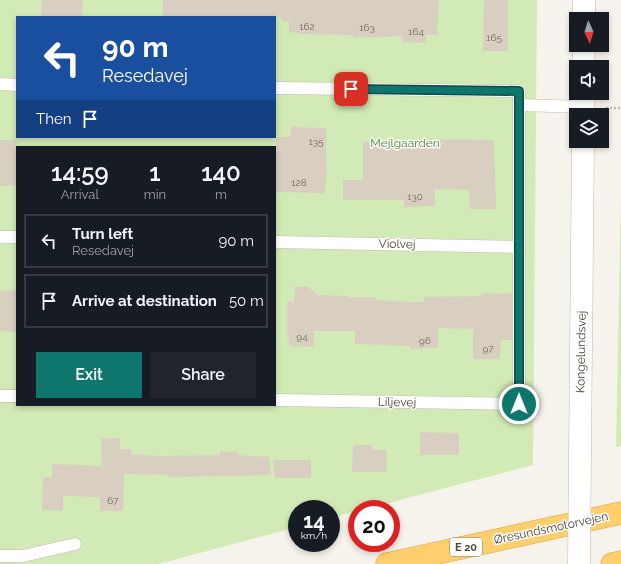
<!DOCTYPE html>
<html lang="en">
<head>
<meta charset="utf-8">
<style>
	body { margin:0; font-family:Raleway,sans-serif; background:#20242c; color:#f1f3f6; height:100vh; display:flex; flex-direction:column; font-size:15px; white-space:nowrap }
	* { box-sizing:border-box; margin:0 }
	p { font-size:13px; color:#9ea1a6 }
	.icon { flex:none; width:22px; height:22px; fill:none; stroke:currentColor; stroke-width:2; stroke-linecap:round; stroke-linejoin:round }
	.map { position:relative; flex:1; overflow:hidden }
	.panel { position:absolute; left:16px; top:146px; width:260px; height:260px; display:flex; flex-direction:column; background:#171b24; border-radius:0px; box-shadow:0 2px 6px #0003 }
	.panel>* { flex:none }
	.banner { position:absolute; left:16px; top:16px; width:260px; height:122px; border-radius:0px; box-shadow:0 2px 6px #0003; background:#1a4fa0; color:#fff; overflow:hidden }
	.needle { width:26px; rotate:176deg }
	.buttons { position:absolute; left:569px; top:12px; display:grid; gap:8px }
	.buttons a { display:grid; place-items:center; width:40px; height:40px; border-radius:0px; background:#171b24; box-shadow:0 2px 6px #0003; font-size:20px }
	.speed { position:absolute; left:288px; top:500px; display:flex; gap:8px; font-size:20px; font-weight:700; text-align:center }
	.speed>* { display:grid; place-content:center; width:52px; height:52px; border-radius:50%; background:#171b24; box-shadow:0 2px 6px #0003; line-height:1 }
	.speed small { font-size:10px; font-weight:400 }
	.speed .limit { border:6px solid #d22; background:#fff; color:#111 }
	.pin { position:absolute; display:grid; place-items:center; width:34px; height:34px; color:#fff; margin:-17px; border-radius:8px; box-shadow:0 2px 6px #0006 }
	.me { position:absolute; width:44px; margin:-22px; rotate:0deg; stroke-linejoin:round; filter:drop-shadow(0 0 3px #0008) }
	.turn { display:flex; align-items:center; gap:14px; height:84px; padding:0 20px; font-size:18px }
	.turn .icon { width:52px; height:52px; stroke-width:2.5 }
	.turn b { display:block; font-size:28px; line-height:34px }
	.then { display:flex; align-items:center; height:38px; padding:0 20px; background:#0003; gap:8px; font-size:15px }
	.eta { display:flex; justify-content:space-evenly; align-items:center; height:68px; text-align:center }
	.eta b { font-size:24px; font-weight:600; line-height:28px }
	.action { display:flex; gap:8px; margin-top:auto; padding:8px 20px }
	.action a { flex:1; height:46px; border-radius:0px; background:#0f766e; color:#fff; font-size:16px; font-weight:600; line-height:46px; text-align:center }
	.action a+a { background:#20242c; color:#f1f3f6 }
	ul { padding:0; list-style:none }
	li { display:flex; align-items:center; gap:12px; height:54px; margin:0 8px 6px; padding:0 12px; border:2px solid #363941; border-radius:0px }
	li div { flex:1 }
	li b { display:block; font-size:15px }
	li em { font-style:normal }
	.map>svg:first-child { display:block }
</style>
</head>
<body>
<div class="map">
<svg width="621" height="564" viewBox="0 0 621 564">
	<rect width="100%" height="100%" fill="#f6f3ec"/>
	<!-- green -->
	<g fill="#d2eab5" fill-rule="evenodd">
		<path d="M0,0h537l-4,465 -167,44h-9v2l-26,7v-9h-34v18l-139,37h-158zM17,17h258v120h-258zM17,147h258v258h-258z"/>
		<path d="M621,199v247l-5,1z"/>
	</g>
	<!-- building -->
	<g fill="#d8cfc1">
		<path d="M42,0h41l-1,17h-41z"/>
		<path d="M163,0h276l-2,35h-11v8l-24,-1 1,-6 -50,2v-2l-6,-1 -48,-1v-1l-10,-1v-10l-8,-1v-4h-118z"/>
		<path d="M484,0h24v51h-25z"/>
		<path d="M291,127l35,1v41h1l-2,24 -49,-1v-55h14z"/>
		<path d="M420,139l74,1 2,69h-26l-1,-19 -34,-1v17l-31,1v-7h-61v-20h20v-38l57,1z"/>
		<path d="M0,140h17v45l-17,1z"/>
		<path d="M295,287h14l8,8 30,1v1h29v3l35,2h13v-5l56,-1 3,-2 29,-1v47h-11l-1,19h-27v-30l-35,-1v20l-28,1v-3l-55,-2v-13h-41v16l-25,-1v-8h-2v-36l7,-1z"/>
		<path d="M17,290v42l-17,-1v-40z"/>
		<path d="M420,432l39,1v22h-39z"/>
		<path d="M120,438v11h12l-1,5 25,2 64,-1v-4l18,1v3l31,2 2,18 -102,2v-2l-45,-1 -1,37h-23v-14l-37,-1v15l-21,-1 1,-33h9v-13l50,2 -1,-27z"/>
		<path d="M353,445h19v5h14l1,22h-35z"/>
		<path d="M273,460h38v18h-36z"/>
	</g>
	<g fill="none" stroke-linecap="round" stroke-linejoin="round">
		<defs>
			<g id="service">
				<path d="M0,84l17,1"/>
				<path d="M275,88l244,3v313l-244,-4"/>
				<path d="M519,105l64,2"/>
				<path d="M0,237h17"/>
				<path d="M275,242l244,5"/>
				<path d="M0,396h17"/>
				<path d="M0,556h23l52,-12"/>
			</g>
			<g id="tertiary">
				<path d="M584,19v-19"/>
				<path d="M583,67l1,-22"/>
				<path d="M583,115v-22"/>
				<path d="M580,453l3,-312"/>
			</g>
			<g id="motorway">
				<path d="M387,564l234,-51"/>
				<path d="M612,564l9,-2"/>
			</g>
		</defs>
		<!-- service casing -->
		<use href="#service" stroke="#c2bbae" stroke-width="13"/>
		<!-- tertiary casing -->
		<use href="#tertiary" stroke="#c2bbae" stroke-width="23"/>
		<!-- motorway casing -->
		<use href="#motorway" stroke="#e0a43c" stroke-width="23"/>
		<!-- path -->
		<path stroke="#c4b79f" stroke-width="2.5" stroke-dasharray="2 2" stroke-linecap="butt" d="M606,108h15"/>
		<!-- service -->
		<use href="#service" stroke="#fff" stroke-width="12"/>
		<!-- tertiary -->
		<use href="#tertiary" stroke="#fff" stroke-width="22"/>
		<!-- motorway -->
		<use href="#motorway" stroke="#ffcf6e" stroke-width="22"/>
		<defs>
			<path id="tertiary-bridge" d="M579,564l1,-111"/>
		</defs>
		<!-- tertiary-bridge casing -->
		<use href="#tertiary-bridge" stroke="#c2bbae" stroke-width="23" stroke-linecap="butt"/>
		<!-- tertiary-bridge -->
		<use href="#tertiary-bridge" stroke="#fff" stroke-width="22"/>
	</g>
	<g fill="none" stroke-linecap="round" stroke-linejoin="round">
		<defs>
			<path id="route" d="M351,89l168,2v313"/>
		</defs>
		<!-- route casing -->
		<use href="#route" stroke="#0a4d48" stroke-width="10"/>
		<!-- route -->
		<use href="#route" stroke="#0f766e" stroke-width="7"/>
	</g>
	<g text-anchor="middle" stroke-width="3" stroke-linejoin="round" paint-order="stroke">
		<!-- number labels -->
		<g font-size="10" fill="#6e675b">
			<text x="307" y="30">162</text>
			<text x="367" y="31">163</text>
			<text x="416" y="35">164</text>
			<text x="494" y="41">165</text>
			<text x="316" y="145">135</text>
			<text x="299" y="186">128</text>
			<text x="415" y="200">130</text>
			<text x="302" y="340">94</text>
			<text x="425" y="344">96</text>
			<text x="488" y="352">97</text>
			<text x="113" y="504">67</text>
		</g>
		<!-- shield labels -->
		<rect fill="#fff" stroke="#817c74" stroke-width="1" x="450" y="538" width="32" height="18" rx="3"/>
		<g font-size="11" font-weight="bold" fill="#4b4439">
			<text x="466" y="551">E 20</text>
		</g>
		<!-- park labels -->
		<g font-size="12" fill="#4a7f2a" stroke="#fff">
			<text x="405" y="147">Mejlgaarden</text>
		</g>
		<!-- street labels -->
		<g font-size="12" fill="#4b4439" stroke="#fff">
			<text transform="translate(397 244) rotate(1)" y="4">Violvej</text>
			<text transform="translate(581 352) rotate(-89)" y="4">Kongelundsvej</text>
			<text transform="translate(397 402) rotate(1)" y="4">Liljevej</text>
			<text transform="translate(551 528) rotate(-12)" y="4">Øresundsmotorvejen</text>
		</g>
	</g>
</svg>
<div class="buttons">
<a><svg class="needle" viewBox="-14 -14 28 28"><path d="M0-13l5 13h-10z" fill="#e53935"/><path d="M0 13l5-13h-10z" fill="#9ea1a6"/></svg></a>
<a><svg class="icon" aria-label="sound" viewBox="0 0 24 24"><path d="M4 9h4l5-4v14l-5-4H4zM17 9q2 3 0 6"/></svg></a>
<a><svg class="icon" aria-label="layers" viewBox="0 0 24 24"><path d="M12 4l9 5-9 5-9-5zM3 14l9 5 9-5"/></svg></a>
</div>
<div class="speed"><div>14<small>km/h</small></div><div class="limit">20</div></div>
<div class="pin" style="left:351px;top:89px;background:#d93025"><svg class="icon" aria-label="arrive" viewBox="0 0 24 24"><path d="M6 21V4h12l-3 4 3 4H6"/></svg></div>
<svg class="me" style="left:519px;top:404px" viewBox="-20 -20 40 40"><circle r="17" fill="#0f766e" stroke="#fff" stroke-width="3"/><path d="M0-11L8 9 0 5-8 9z" fill="#fff"/></svg>
<div class="banner">
<div class="turn"><svg class="icon" aria-label="left" viewBox="0 0 24 24"><path d="M17 20v-9H6M10 6l-5 5 5 5"/></svg><div><b>90 m</b>Resedavej</div></div>
<div class="then">Then<svg class="icon" aria-label="arrive" viewBox="0 0 24 24"><path d="M6 21V4h12l-3 4 3 4H6"/></svg></div>
</div>
<section class="panel">
<div class="eta">
<div><b>14:59</b><p>Arrival</p></div>
<div><b>1</b><p>min</p></div>
<div><b>140</b><p>m</p></div>
</div>
<ul>
<li><svg class="icon" aria-label="left" viewBox="0 0 24 24"><path d="M17 20v-9H6M10 6l-5 5 5 5"/></svg><div><b>Turn left</b><p>Resedavej</p></div><em>90 m</em></li>
<li><svg class="icon" aria-label="arrive" viewBox="0 0 24 24"><path d="M6 21V4h12l-3 4 3 4H6"/></svg><div><b>Arrive at destination</b></div><em>50 m</em></li>
</ul>
<div class="action"><a>Exit</a><a>Share</a></div>
</section>
</div>
</body>
</html>
